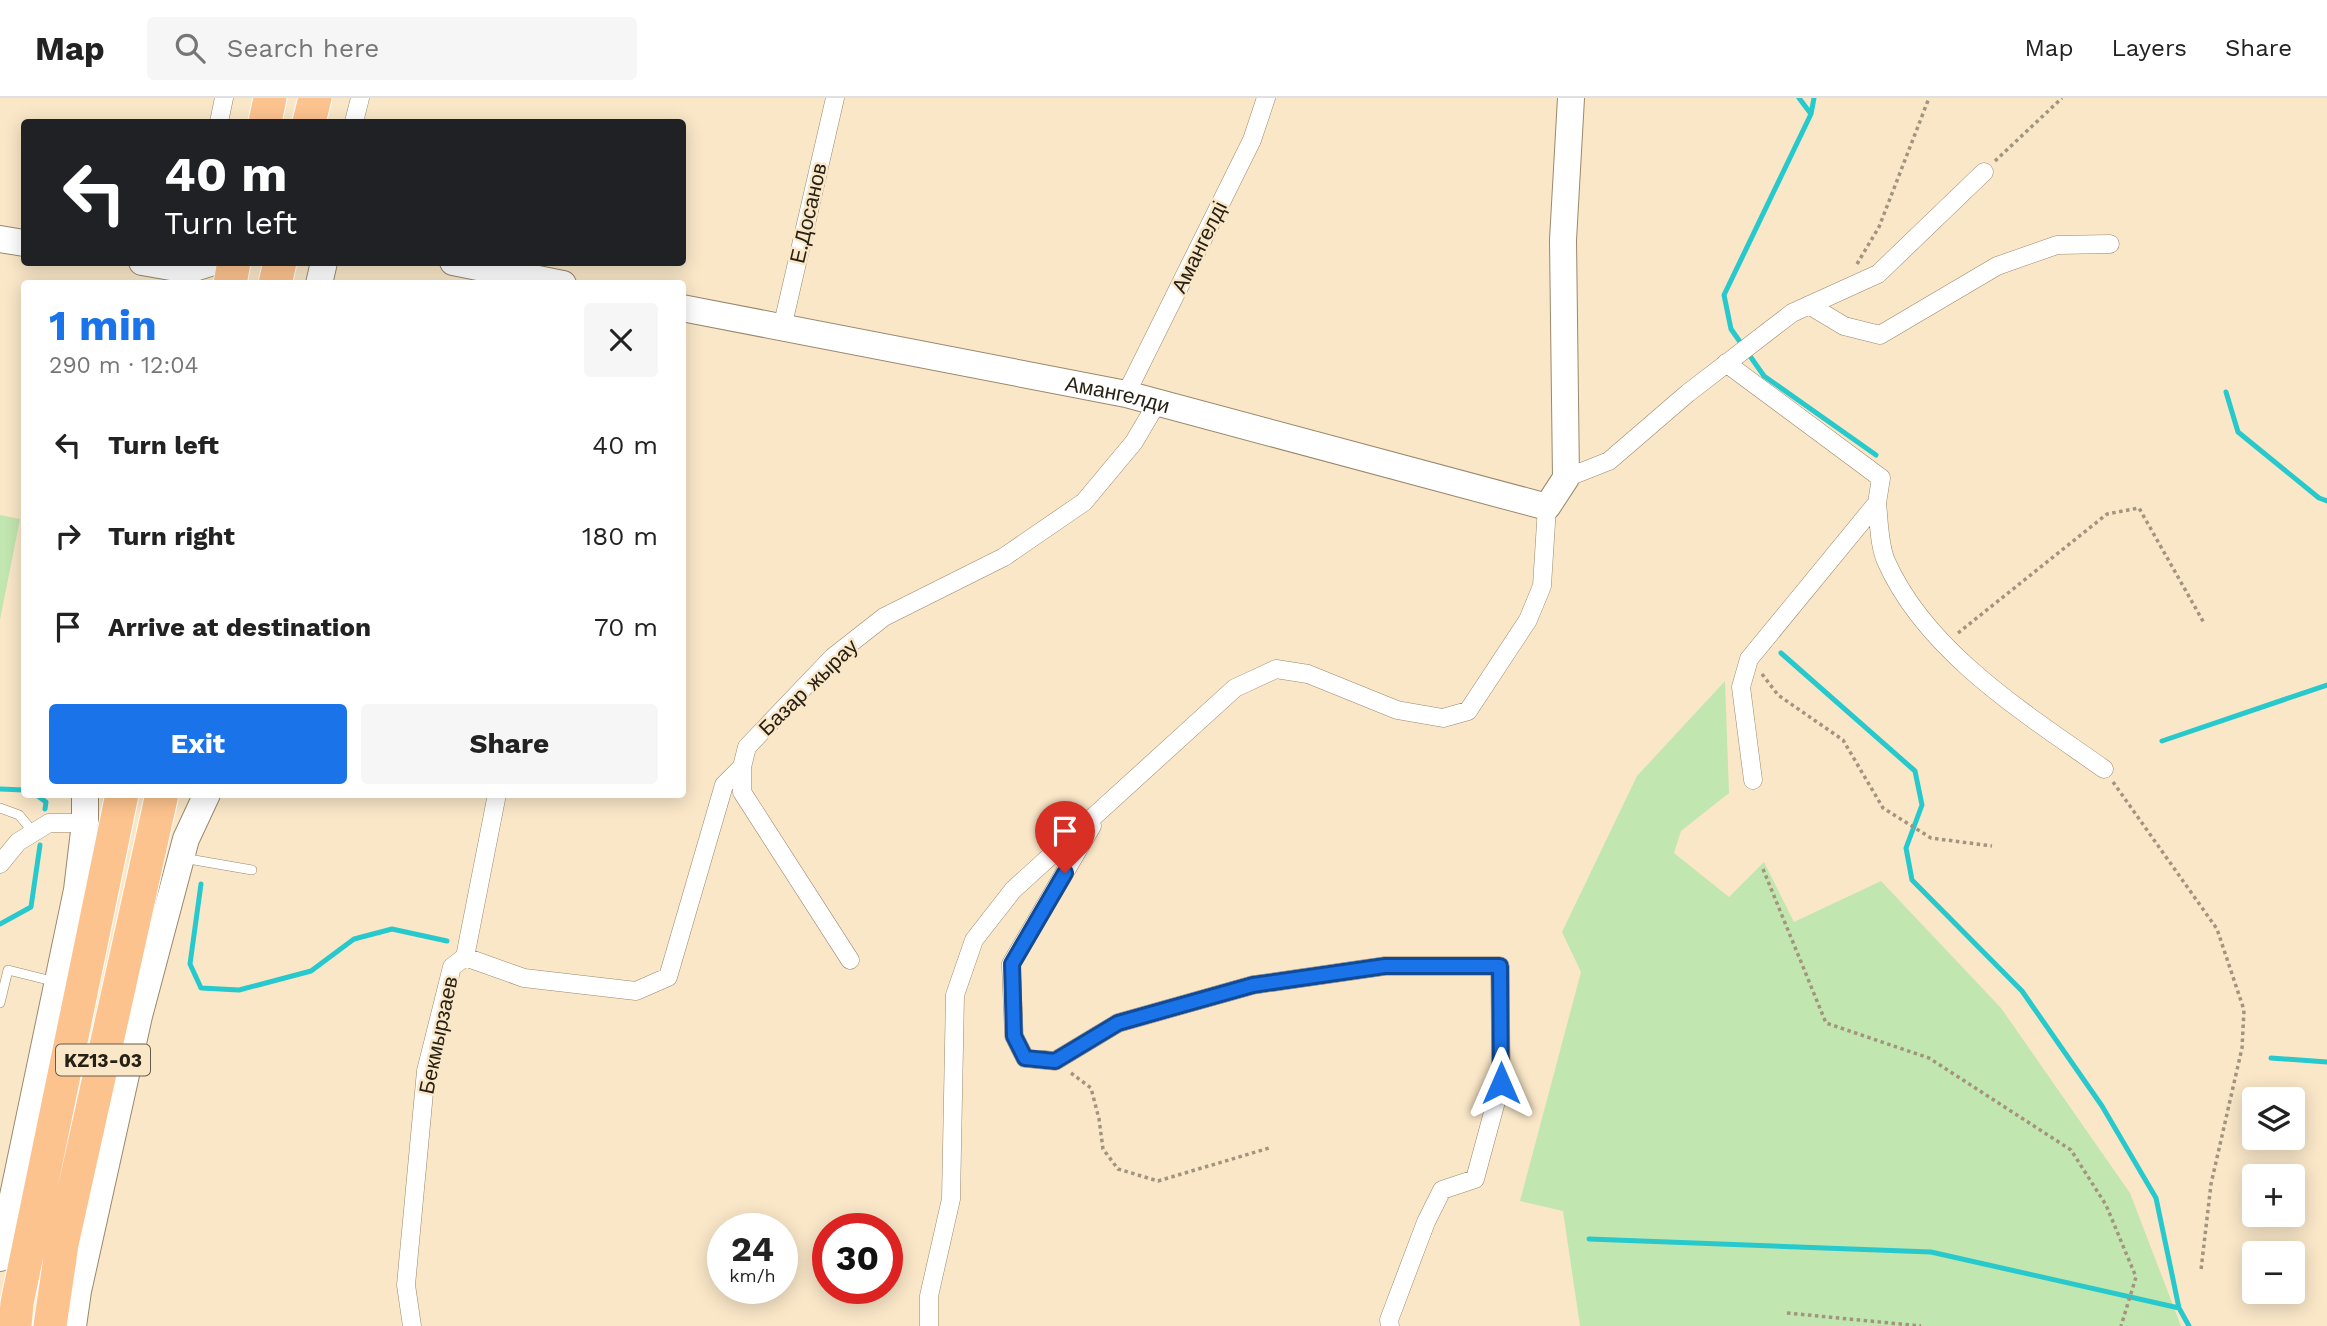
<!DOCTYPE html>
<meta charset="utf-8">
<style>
body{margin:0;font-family:"Work Sans",sans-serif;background:#f6f6f6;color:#222;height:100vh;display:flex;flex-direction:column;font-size:26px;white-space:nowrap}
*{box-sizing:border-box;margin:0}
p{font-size:23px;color:#767676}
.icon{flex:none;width:38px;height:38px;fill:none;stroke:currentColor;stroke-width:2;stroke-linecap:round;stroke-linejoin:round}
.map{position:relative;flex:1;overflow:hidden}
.panel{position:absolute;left:21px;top:182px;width:665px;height:518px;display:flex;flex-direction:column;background:#fff;border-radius:7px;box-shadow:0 4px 18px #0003}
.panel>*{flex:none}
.guide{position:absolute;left:21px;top:21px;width:665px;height:147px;border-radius:7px;box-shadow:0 4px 18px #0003;background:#202124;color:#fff;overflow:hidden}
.fabs{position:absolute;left:2242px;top:989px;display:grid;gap:14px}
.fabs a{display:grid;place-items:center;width:63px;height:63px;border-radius:7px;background:#fff;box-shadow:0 4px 18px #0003;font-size:35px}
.speed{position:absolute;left:707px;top:1115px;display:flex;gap:14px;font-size:35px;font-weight:700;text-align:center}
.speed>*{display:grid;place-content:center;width:91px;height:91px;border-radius:50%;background:#fff;box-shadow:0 4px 18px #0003;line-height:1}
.speed small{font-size:18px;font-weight:400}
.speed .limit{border:10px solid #d22;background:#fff;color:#111}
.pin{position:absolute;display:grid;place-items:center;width:60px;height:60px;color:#fff;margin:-72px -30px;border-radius:50% 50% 50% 0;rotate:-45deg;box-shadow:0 0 7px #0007}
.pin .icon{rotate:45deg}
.me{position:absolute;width:77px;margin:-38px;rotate:0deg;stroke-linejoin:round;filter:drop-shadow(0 0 5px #0008)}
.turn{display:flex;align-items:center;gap:24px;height:147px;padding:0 28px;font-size:32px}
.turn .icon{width:91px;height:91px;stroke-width:2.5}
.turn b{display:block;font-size:49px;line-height:60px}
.round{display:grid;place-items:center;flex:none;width:74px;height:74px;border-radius:7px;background:#f6f6f6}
.overview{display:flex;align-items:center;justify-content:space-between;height:119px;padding:0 28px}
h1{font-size:42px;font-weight:700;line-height:52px;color:#1a73e8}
.button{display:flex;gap:14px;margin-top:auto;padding:14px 28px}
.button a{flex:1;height:80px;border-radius:7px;background:#1a73e8;color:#fff;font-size:28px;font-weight:700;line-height:80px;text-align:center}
.button a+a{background:#f6f6f6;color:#222}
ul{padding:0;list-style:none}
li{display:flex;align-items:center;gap:21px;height:91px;padding:0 28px}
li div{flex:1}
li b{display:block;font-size:26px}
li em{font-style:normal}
header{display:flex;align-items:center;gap:42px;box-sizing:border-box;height:98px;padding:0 35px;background:#fff;border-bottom:2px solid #e0e0e0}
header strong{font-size:33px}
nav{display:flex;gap:38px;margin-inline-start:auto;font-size:24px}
.search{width:490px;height:63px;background:#f6f6f6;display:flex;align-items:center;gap:18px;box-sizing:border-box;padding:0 24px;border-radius:7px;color:#767676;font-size:26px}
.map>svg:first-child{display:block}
.green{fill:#c2e6af}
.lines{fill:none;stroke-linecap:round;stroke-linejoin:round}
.stream{stroke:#28c9cd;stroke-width:5}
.lane-casing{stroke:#9a886c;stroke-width:10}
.street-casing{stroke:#9a886c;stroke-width:19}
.secondary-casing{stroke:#9a886c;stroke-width:28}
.highway-casing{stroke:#fff;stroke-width:35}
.path{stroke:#a2947e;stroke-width:3.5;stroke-dasharray:3.5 3.5;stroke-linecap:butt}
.lane{stroke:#fff;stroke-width:9}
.street{stroke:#fff;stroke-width:18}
.secondary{stroke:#fff;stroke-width:26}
.highway{stroke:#fdc38e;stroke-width:33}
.route-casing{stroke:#114b97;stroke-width:18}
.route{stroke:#1a73e8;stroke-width:12}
.labels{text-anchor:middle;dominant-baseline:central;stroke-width:5;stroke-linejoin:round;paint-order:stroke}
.shield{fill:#fae7c8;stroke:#665c4b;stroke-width:2}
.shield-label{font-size:19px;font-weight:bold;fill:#272015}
.street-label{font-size:21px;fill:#272015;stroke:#fae7c8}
</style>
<header>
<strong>Map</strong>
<div class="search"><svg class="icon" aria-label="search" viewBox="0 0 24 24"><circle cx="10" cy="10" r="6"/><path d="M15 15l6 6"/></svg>Search here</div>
<nav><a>Map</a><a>Layers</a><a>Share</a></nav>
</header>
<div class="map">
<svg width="2327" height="1228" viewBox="0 0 2327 1228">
<rect width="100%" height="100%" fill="#fae7c8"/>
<!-- green -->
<path class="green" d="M0,417l20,4 -20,101z
M1725,583l4,112 -48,38 -7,22 55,44 35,-35 30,60 87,-41 120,127 129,185 51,133h-601l-17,-115 -43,-10 61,-229 -19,-40 75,-156z"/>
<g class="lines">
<!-- stream -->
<path class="stream" d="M1799,0l12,16
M1814,0l-3,16 -87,181 7,34 33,47 112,79
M2226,294l12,40 81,66 8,3
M1781,555l134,118 7,34 -16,43 6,32 110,111 80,115 54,92 23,110 10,18
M2162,643l165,-56
M0,691l24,1
M35,696l11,8 -1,7
M201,786l-11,80 11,24 38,2 72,-19 43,-32 38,-10 55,12
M0,826l31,-17 9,-62
M2271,960l56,4
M1589,1141l342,13 248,56"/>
<!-- lane casing -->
<g class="lane-casing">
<path id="lane" d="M0,710l19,7 15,18
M183,760l69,12
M0,905l8,-33 48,12"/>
</g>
<!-- street casing -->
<g class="street-casing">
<path id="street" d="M219,24l5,-24
M354,24l6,-24
M1809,207l35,21 36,9 117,-69 60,-21 53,-1
M782,230l53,-230
M1726,265l155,115 -4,25 -128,156 -8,28 12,93
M1126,296l126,-254 14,-42
M1566,380l43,-17 79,-68 104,-80 86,-39 106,-102
M1877,405c2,18 2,42 9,58 40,91 140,153 218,208
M1092,728l-81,138 3,72 11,22 30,3 63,-38 135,-38 132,-19h115l1,117 -26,96 -33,11 -16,32 -37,98 1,6
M0,766l18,-22 31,-19h36
M465,859l59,21 112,13 32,-14 56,-192 18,-18
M850,862l-108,-168v-25l5,-20 86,-90 51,-40 120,-60 80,-55 50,-60 23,-39
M412,1228l-6,-41 20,-214 26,-104 13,-10 32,-163
M929,1228v-30l22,-97 4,-204 19,-55 39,-50 222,-202 41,-19 32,5 89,36 46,8 25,-7 60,-91 14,-34 5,-79"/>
</g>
<!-- secondary casing -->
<g class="secondary-casing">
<g id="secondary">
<path d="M0,141l24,4"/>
<path d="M142,164l46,8 25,-8"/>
<path d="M453,164l110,22"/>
<path d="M319,186l5,-22"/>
<path id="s1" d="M682,210l444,86 421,113 19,-29 -3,-238 8,-142"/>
<path d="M0,1160l77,-368 8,-67v-29"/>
<path d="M73,1228l5,-35 61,-275 47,-177 21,-45"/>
</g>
</g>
<!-- highway casing -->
<g class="highway-casing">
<path id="highway" d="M265,24l5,-24
M309,24l6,-24
M230,186l4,-22
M275,186l5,-22
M15,1228l2,-23 105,-509
M50,1228l12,-82 100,-450"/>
</g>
<!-- path -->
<path class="path" d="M1995,63l67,-63
M1857,166l22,-37 50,-129
M1958,535l149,-119 32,-6 65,115
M1762,576l16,21 65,45 40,68 48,30 61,8
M2113,684l104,147 27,81 -2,38 -31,136 -10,86
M1763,771l63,154 103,35 142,92 35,55 30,72 -15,49
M1071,975l20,15 8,31 4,30 15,20 40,12 111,-33
M1787,1215l134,13"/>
<!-- lane -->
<use href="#lane" class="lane"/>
<!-- street -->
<use href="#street" class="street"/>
<!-- secondary -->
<use href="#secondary" class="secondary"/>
<!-- highway -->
<use href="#highway" class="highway"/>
</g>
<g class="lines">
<!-- route casing -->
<g class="route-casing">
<path id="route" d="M1065,775l-53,91 2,72 11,22 30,3 63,-38 135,-38 132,-19h115l1,117"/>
</g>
<!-- route -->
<use href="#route" class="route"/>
</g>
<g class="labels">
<!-- shield labels -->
<rect class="shield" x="56" y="946.5" width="94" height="31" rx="5"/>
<g class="shield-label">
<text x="103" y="962">KZ13-03</text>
</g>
<!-- street labels -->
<g class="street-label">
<text transform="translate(808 115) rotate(-77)">Е.Досанов</text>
<text transform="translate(1199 149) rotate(-64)">Амангелді</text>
<text stroke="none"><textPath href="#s1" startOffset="444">Амангелди</textPath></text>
<text transform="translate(808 589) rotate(-44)">Базар жырау</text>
<text transform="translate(438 937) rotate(-78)">Бекмырзаев</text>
</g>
</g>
</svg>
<div class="fabs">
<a><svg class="icon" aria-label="layers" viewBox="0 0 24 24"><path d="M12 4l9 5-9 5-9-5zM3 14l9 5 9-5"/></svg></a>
<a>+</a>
<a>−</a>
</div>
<div class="speed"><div>24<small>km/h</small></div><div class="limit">30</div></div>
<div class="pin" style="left:1065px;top:775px;background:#d93025"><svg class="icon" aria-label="arrive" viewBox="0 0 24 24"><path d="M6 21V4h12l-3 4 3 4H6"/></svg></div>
<svg class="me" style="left:1501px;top:985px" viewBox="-20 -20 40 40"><path d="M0-17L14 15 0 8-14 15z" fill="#1a73e8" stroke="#fff" stroke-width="4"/></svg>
<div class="guide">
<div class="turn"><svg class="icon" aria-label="left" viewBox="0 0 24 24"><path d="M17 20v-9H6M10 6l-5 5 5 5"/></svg><div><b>40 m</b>Turn left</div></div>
</div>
<section class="panel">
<div class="overview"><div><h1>1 min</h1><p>290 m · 12:04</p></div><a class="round"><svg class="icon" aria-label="close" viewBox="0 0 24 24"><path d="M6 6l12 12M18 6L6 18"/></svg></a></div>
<ul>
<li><svg class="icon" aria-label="left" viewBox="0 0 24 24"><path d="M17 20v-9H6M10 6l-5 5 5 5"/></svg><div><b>Turn left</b></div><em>40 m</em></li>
<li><svg class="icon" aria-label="right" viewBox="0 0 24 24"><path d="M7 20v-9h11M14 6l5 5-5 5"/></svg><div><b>Turn right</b></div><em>180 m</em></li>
<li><svg class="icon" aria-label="arrive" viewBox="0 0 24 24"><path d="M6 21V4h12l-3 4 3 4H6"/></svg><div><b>Arrive at destination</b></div><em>70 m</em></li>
</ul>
<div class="button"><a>Exit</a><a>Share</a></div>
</section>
</div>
